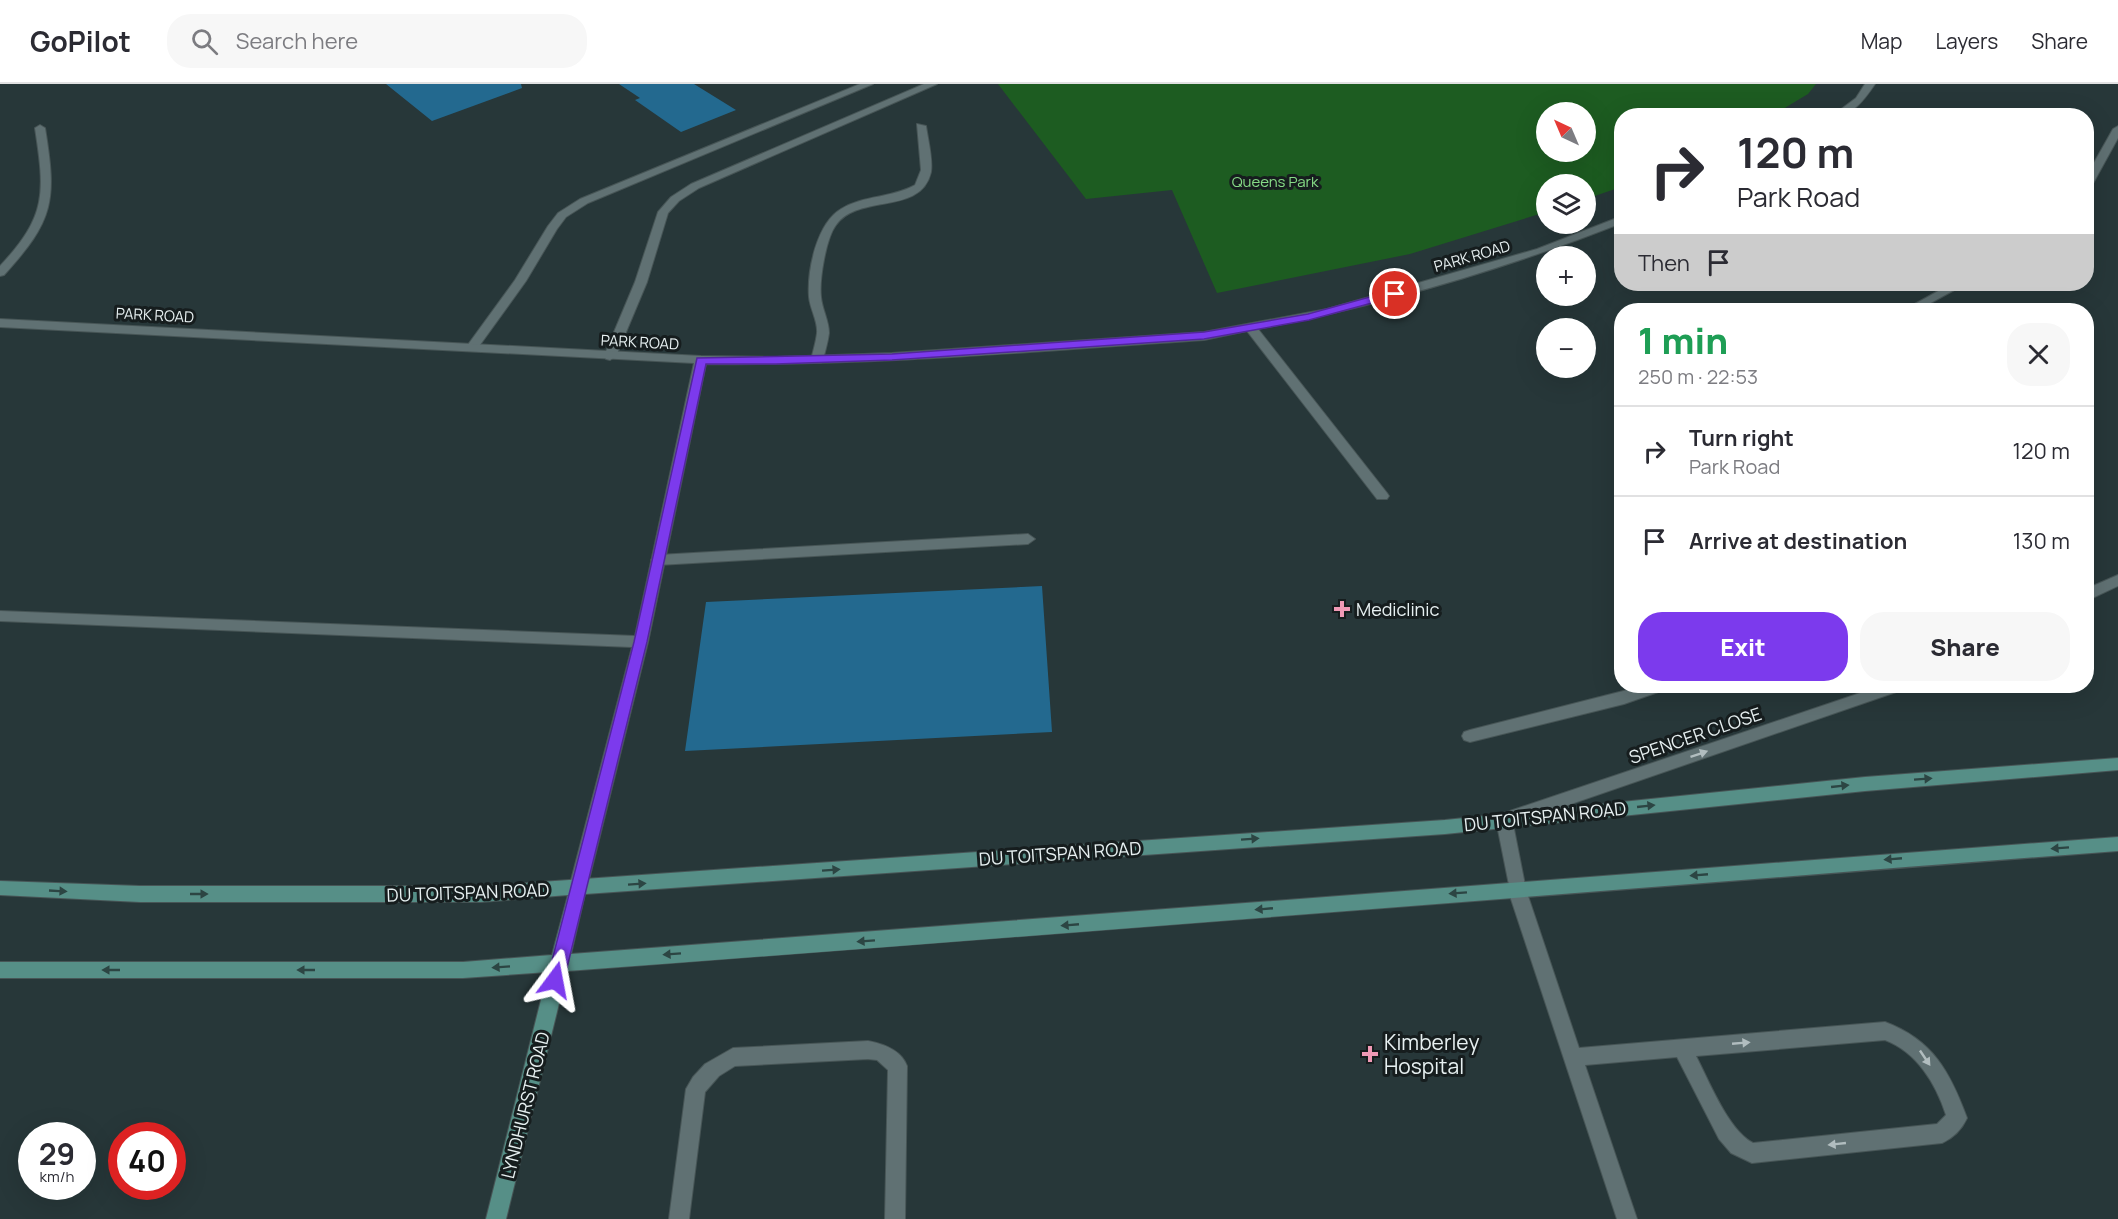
<!DOCTYPE html>
<meta charset="utf-8">
<style>
body{margin:0;font-family:Manrope,sans-serif;background:#f7f7f7;color:#2b2b33;height:100vh;display:flex;flex-direction:column;font-size:22px;white-space:nowrap}
*{box-sizing:border-box;margin:0}
p{font-size:20px;color:#7c7c81}
.icon{flex:none;width:33px;height:33px;fill:none;stroke:currentColor;stroke-width:2;stroke-linecap:round;stroke-linejoin:round}
.map{position:relative;flex:1;overflow:hidden}
.sheet{position:absolute;left:1614px;top:219px;width:480px;height:390px;display:flex;flex-direction:column;background:#fff;border-radius:24px;box-shadow:0 6px 24px #0002}
.sheet>*{flex:none}
.top-card{position:absolute;left:1614px;top:24px;width:480px;height:183px;border-radius:24px;box-shadow:0 6px 24px #0002;background:#fff;color:#2b2b33;overflow:hidden}
.needle{width:39px;rotate:316deg}
.buttons{position:absolute;left:1536px;top:18px;display:grid;gap:12px}
.buttons a{display:grid;place-items:center;width:60px;height:60px;border-radius:50%;background:#fff;box-shadow:0 6px 24px #0002;font-size:30px}
.speed{position:absolute;left:18px;top:1038px;display:flex;gap:12px;font-size:30px;font-weight:700;text-align:center}
.speed>*{display:grid;place-content:center;width:78px;height:78px;border-radius:50%;background:#fff;box-shadow:0 6px 24px #0002;line-height:1}
.speed small{font-size:15px;font-weight:400}
.speed .limit{border:9px solid #d22;background:#fff;color:#111}
.pin{position:absolute;display:grid;place-items:center;width:51px;height:51px;color:#fff;margin:-26px;border:3px solid #fff;border-radius:50%;box-shadow:0 2px 6px #0007}
.me{position:absolute;width:66px;margin:-33px;rotate:13deg;stroke-linejoin:round;filter:drop-shadow(0 0 4px #0008)}
.turn{display:flex;align-items:center;gap:21px;height:126px;padding:0 24px;font-size:27px}
.turn .icon{width:78px;height:78px;stroke-width:2.5}
.turn b{display:block;font-size:42px;line-height:51px}
.then{display:flex;align-items:center;height:57px;padding:0 24px;background:#0003;gap:12px;font-size:22px}
.round{display:grid;place-items:center;flex:none;width:63px;height:63px;border-radius:24px;background:#f7f7f7}
.headline{display:flex;align-items:center;justify-content:space-between;height:102px;padding:0 24px}
h1{font-size:36px;font-weight:800;line-height:45px;color:#1e9e55}
.action{display:flex;gap:12px;margin-top:auto;padding:12px 24px}
.action a{flex:1;height:69px;border-radius:24px;background:#7c3aed;color:#fff;font-size:24px;font-weight:800;line-height:69px;text-align:center}
.action a+a{background:#f7f7f7;color:#2b2b33}
ul{padding:0;list-style:none}
li{display:flex;align-items:center;gap:18px;height:90px;padding:0 24px;border-top:2px solid #e1e1e2}
li div{flex:1}
li b{display:block;font-size:22px}
li em{font-style:normal}
header{display:flex;align-items:center;gap:36px;box-sizing:border-box;height:84px;padding:0 30px;background:#fff;border-bottom:2px solid #e1e1e2}
header strong{font-size:28px}
nav{display:flex;gap:33px;margin-inline-start:auto;font-size:21px}
.search{width:420px;height:54px;background:#f7f7f7;display:flex;align-items:center;gap:15px;box-sizing:border-box;padding:0 21px;border-radius:24px;color:#7c7c81;font-size:22px}
.map>svg:first-child{display:block}
.green{fill:#1d5c21;fill-rule:evenodd}
.building{fill:#23698f}
.lines{fill:none;stroke-linecap:round;stroke-linejoin:round}
.lane-casing{stroke:#475556;stroke-width:2}
.street-casing{stroke:#475556;stroke-width:2}
.secondary-casing{stroke:#475556;stroke-width:2}
.lane{fill:#607173;fill-rule:evenodd}
.street{fill:#607173;fill-rule:evenodd}
.secondary{fill:#568f87;fill-rule:evenodd}
.oneway{fill:#b1bdbf}
.oneway2{fill:#2c4543}
.route{fill:#7c3aed;stroke:#51269a;stroke-width:1.5}
.poi-dot{fill:#f09ab6;stroke:#161d1e;stroke-width:2}
.labels{text-anchor:middle;dominant-baseline:central;stroke-width:6;stroke-linejoin:round;paint-order:stroke}
.far-park-label{font-size:15px;fill:#86db86;stroke:#161d1e}
.far-street-label{font-size:15px;fill:#e7f0f1;stroke:#161d1e}
.poi-label{font-size:18px;fill:#e7f0f1;stroke:#161d1e;text-anchor:start}
.street-label{font-size:18px;fill:#e7f0f1;stroke:#161d1e}
.near-poi-label{font-size:21px;fill:#e7f0f1;stroke:#161d1e;text-anchor:start}
</style>
<header>
<strong>GoPilot</strong>
<div class="search"><svg class="icon" aria-label="search" viewBox="0 0 24 24"><circle cx="10" cy="10" r="6"/><path d="M15 15l6 6"/></svg>Search here</div>
<nav><a>Map</a><a>Layers</a><a>Share</a></nav>
</header>
<div class="map">
<svg width="2118" height="1135" viewBox="0 0 2118 1135">
<rect width="100%" height="100%" fill="#273739"/>
<!-- green -->
<path class="green" d="M998,0h818l-8,10 -35,21 -151,1 -1,71 -35,12v-15h-40v28l-136,42 -193,39 -45,-103 -86,9zM1546,28h40v40h-40z"/>
<!-- building -->
<path class="building" d="M386,0h135l1,4 -90,33z
M619,0h75l42,26 -55,22 -46,-32 5,-2z
M1042,502l10,146 -367,19 21,-149z"/>
<g class="lines">
<!-- lane casing -->
<g class="lane-casing">
<path id="lane" d="M860,0h13l-285,119 -22,14 -9,12 -31,52 -49,68 -4,1 -6,-4 48,-66 33,-54 10,-13 22,-14z
M924,0h13l-238,104 -20,13 -11,12 -21,69 -31,74 -6,4 -4,-1 -2,-3 31,-74 23,-70 13,-15 20,-13z
M917,40l9,2c2,14 7,33 5,46 -10,44 -72,21 -95,53 -10,13 -17,55 -15,72 1,12 8,24 8,36 -1,9 -4,18 -6,27l-2,3h-8l-2,-3c2,-9 5,-18 6,-27 1,-12 -7,-24 -8,-36 -2,-27 8,-74 32,-88 23,-14 51,-11 74,-24l6,-15z
M40,41l5,3c12,73 9,92 -41,147l-4,1v-10c47,-50 45,-73 35,-138z
M1028,450l7,5 -7,5 -370,21 -7,-5 7,-5z
M1643,602h24l-3,4 -40,14 -154,38 -6,-2 -2,-4 2,-4 6,-2z
M1517,798l6,3 3,5 53,158 306,-26c48,18 65,50 82,96 -5,11 -14,20 -25,25l-190,20 -21,-10 -12,-14 -42,-82 -92,8 52,154h-20l-109,-329 3,-5zM1885,956c32,12 51,44 61,75l-9,9 -184,19c-25,-13 -44,-62 -57,-87z
M868,957c16,3 33,9 39,25l-2,153h-20l3,-149 -11,-10 -9,-1 -133,7 -16,10 -14,16 -16,127h-20l17,-130 7,-12 12,-13 28,-16z"/>
</g>
<!-- street casing -->
<g class="street-casing">
<path id="street" d="M1865,0h10c-11,16 -22,32 -43,32l24,-18z
M2118,42v12l-27,49 -5,3v-13l27,-48z
M1622,132v7c-117,46 -240,82 -364,106l129,164 2,3 -2,3h-10l-130,-168 -43,9c-166,11 -331,26 -498,24l-58,278 -61,246 -3,5 -6,2 -6,-2 -3,-5 63,-241 -632,-26v-10l635,25 59,-273 -694,-36v-8l701,37 75,1 116,-4 312,-21 123,-23 210,-60z
M1951,200h14l-47,26h-14z
M2118,491v11l-32,15v-12z
M1881,602h24l-3,4 -389,134 13,66 -3,5 -6,3 -6,-3 -15,-75 2,-5z"/>
</g>
<!-- secondary casing -->
<g class="secondary-casing">
<path id="secondary" d="M2118,674v12l-253,21 -420,43 -860,60 -14,60 1547,-117v14c-517,39 -1034,82 -1551,120l-61,248h-20l62,-247 -85,6h-463v-16h463l89,-7 16,-60 -87,7h-341l-140,-7v-14l140,5h341l964,-66 420,-43z"/>
</g>
<!-- lane -->
<use href="#lane" class="lane"/>
<!-- street -->
<use href="#street" class="street"/>
<!-- secondary -->
<use href="#secondary" class="secondary"/>
</g>
<!-- one-way arrows -->
<defs><path id="oneway-solid" d="M-6-.8H1V-3.2L6.5 0L1 3.2V.8H-6Z" transform="scale(1.5)"/></defs>
<g class="oneway">
<use href="#oneway-solid" transform="translate(1699 670) rotate(-19)"/>
<use href="#oneway-solid" transform="translate(1741 959) rotate(-5)"/>
<use href="#oneway-solid" transform="translate(1925 974) rotate(56)"/>
<use href="#oneway-solid" transform="translate(1837 1060) rotate(174)"/>
</g>
<g class="oneway2">
<use href="#oneway-solid" transform="translate(1923 695) rotate(-4)"/>
<use href="#oneway-solid" transform="translate(1840 702) rotate(-6)"/>
<use href="#oneway-solid" transform="translate(1646 722) rotate(-6)"/>
<use href="#oneway-solid" transform="translate(1250 755) rotate(-4)"/>
<use href="#oneway-solid" transform="translate(2060 764) rotate(176)"/>
<use href="#oneway-solid" transform="translate(1893 775) rotate(175)"/>
<use href="#oneway-solid" transform="translate(831 786) rotate(-4)"/>
<use href="#oneway-solid" transform="translate(1699 791) rotate(175)"/>
<use href="#oneway-solid" transform="translate(637 800) rotate(-4)"/>
<use href="#oneway-solid" transform="translate(58 807) rotate(3)"/>
<use href="#oneway-solid" transform="translate(1458 809) rotate(176)"/>
<use href="#oneway-solid" transform="translate(199 810)"/>
<use href="#oneway-solid" transform="translate(1264 825) rotate(175)"/>
<use href="#oneway-solid" transform="translate(1070 841) rotate(175)"/>
<use href="#oneway-solid" transform="translate(866 857) rotate(176)"/>
<use href="#oneway-solid" transform="translate(672 870) rotate(176)"/>
<use href="#oneway-solid" transform="translate(501 883) rotate(176)"/>
<use href="#oneway-solid" transform="translate(111 886) rotate(180)"/>
<use href="#oneway-solid" transform="translate(306 886) rotate(180)"/>
</g>
<!-- route -->
<path class="route" d="M1395,206l5,4 -2,2 -89,24 -105,19 -312,21 -116,4h-70l-59,278 -83,338 -3,5 -6,2 -5,-2 -3,-5 87,-338 63,-284 195,-4 312,-22 104,-18z"/>
<!-- markers -->
<g class="poi-dot">
<path d="M1339 516h6v6h6v6h-6v6h-6v-6h-6v-6h6z"/>
<path d="M1367 961h6v6h6v6h-6v6h-6v-6h-6v-6h6z"/>
</g>
<g class="labels">
<!-- far-park labels -->
<g class="far-park-label">
<text x="1275" y="97">Queens Park</text>
</g>
<!-- far-street labels -->
<g class="far-street-label">
<text transform="translate(1472 172) rotate(-16)">PARK ROAD</text>
<text transform="translate(155 231) rotate(3)">PARK ROAD</text>
<text transform="translate(640 258) rotate(3)">PARK ROAD</text>
</g>
<!-- poi labels -->
<g class="poi-label">
<text x="1356" y="525">Mediclinic</text>
</g>
<!-- street labels -->
<g class="street-label">
<text transform="translate(1695 651) rotate(-19)">SPENCER CLOSE</text>
<text transform="translate(1545 732) rotate(-6)">DU TOITSPAN ROAD</text>
<text transform="translate(1060 769) rotate(-4)">DU TOITSPAN ROAD</text>
<text transform="translate(468 808) rotate(-2)">DU TOITSPAN ROAD</text>
<text transform="translate(525 1021) rotate(-76)">LYNDHURST ROAD</text>
</g>
<!-- near-poi labels -->
<g class="near-poi-label">
<text x="1384" y="958">Kimberley<tspan x="1384" dy="24">Hospital</tspan></text>
</g>
</g>
</svg>
<div class="buttons">
<a><svg class="needle" viewBox="-14 -14 28 28"><path d="M0-13l5 13h-10z" fill="#e53935"/><path d="M0 13l5-13h-10z" fill="#7c7c81"/></svg></a>
<a><svg class="icon" aria-label="layers" viewBox="0 0 24 24"><path d="M12 4l9 5-9 5-9-5zM3 14l9 5 9-5"/></svg></a>
<a>+</a>
<a>−</a>
</div>
<div class="speed"><div>29<small>km/h</small></div><div class="limit">40</div></div>
<div class="pin" style="left:1395px;top:210px;background:#d93025"><svg class="icon" aria-label="arrive" viewBox="0 0 24 24"><path d="M6 21V4h12l-3 4 3 4H6"/></svg></div>
<svg class="me" style="left:555px;top:896px" viewBox="-20 -20 40 40"><path d="M0-17L14 15 0 8-14 15z" fill="#7c3aed" stroke="#fff" stroke-width="4"/></svg>
<div class="top-card">
<div class="turn"><svg class="icon" aria-label="right" viewBox="0 0 24 24"><path d="M7 20v-9h11M14 6l5 5-5 5"/></svg><div><b>120 m</b>Park Road</div></div>
<div class="then">Then<svg class="icon" aria-label="arrive" viewBox="0 0 24 24"><path d="M6 21V4h12l-3 4 3 4H6"/></svg></div>
</div>
<section class="sheet">
<div class="headline"><div><h1>1 min</h1><p>250 m · 22:53</p></div><a class="round"><svg class="icon" aria-label="close" viewBox="0 0 24 24"><path d="M6 6l12 12M18 6L6 18"/></svg></a></div>
<ul>
<li><svg class="icon" aria-label="right" viewBox="0 0 24 24"><path d="M7 20v-9h11M14 6l5 5-5 5"/></svg><div><b>Turn right</b><p>Park Road</p></div><em>120 m</em></li>
<li><svg class="icon" aria-label="arrive" viewBox="0 0 24 24"><path d="M6 21V4h12l-3 4 3 4H6"/></svg><div><b>Arrive at destination</b></div><em>130 m</em></li>
</ul>
<div class="action"><a>Exit</a><a>Share</a></div>
</section>
</div>
